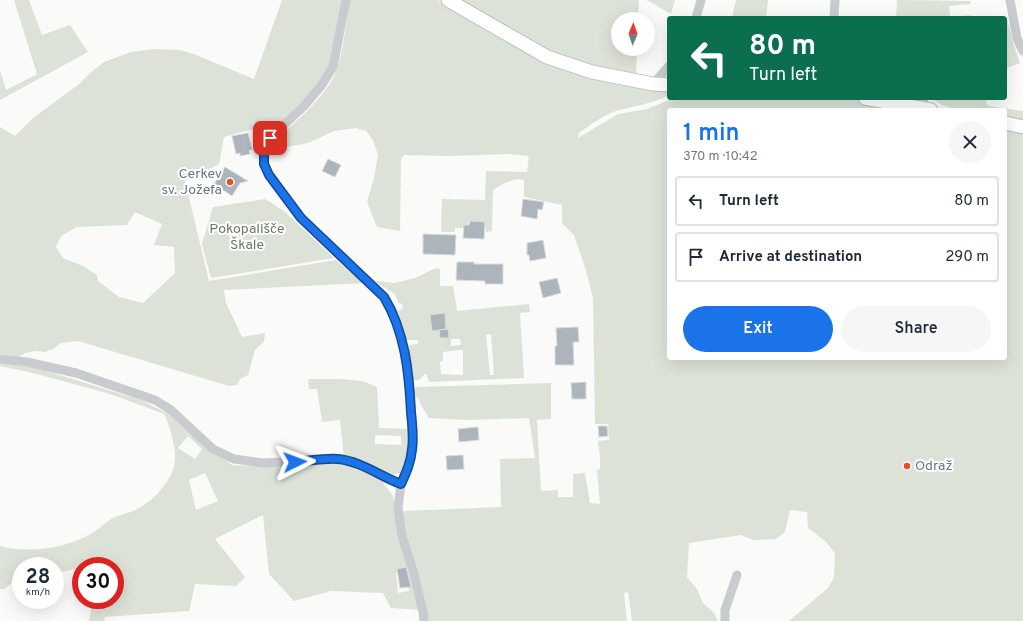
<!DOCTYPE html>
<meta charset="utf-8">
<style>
body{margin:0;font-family:Overpass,sans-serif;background:#f6f6f7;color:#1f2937;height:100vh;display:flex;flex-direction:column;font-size:15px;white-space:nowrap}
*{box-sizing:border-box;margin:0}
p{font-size:13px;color:#747a83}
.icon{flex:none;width:22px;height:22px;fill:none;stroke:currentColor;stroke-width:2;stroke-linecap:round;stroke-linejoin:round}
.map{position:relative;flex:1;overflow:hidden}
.panel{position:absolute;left:667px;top:108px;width:340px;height:252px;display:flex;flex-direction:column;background:#fff;border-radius:4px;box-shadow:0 4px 16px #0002}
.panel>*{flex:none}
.hud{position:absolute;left:667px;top:16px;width:340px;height:84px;border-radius:4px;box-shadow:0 4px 16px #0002;background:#0b6e4f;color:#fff;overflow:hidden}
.needle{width:26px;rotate:2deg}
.buttons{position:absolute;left:611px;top:12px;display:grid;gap:8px}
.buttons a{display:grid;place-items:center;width:44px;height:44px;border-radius:50%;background:#fff;box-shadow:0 4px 16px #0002;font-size:20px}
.speed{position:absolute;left:12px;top:557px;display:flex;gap:8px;font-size:20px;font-weight:700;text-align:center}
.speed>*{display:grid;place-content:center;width:52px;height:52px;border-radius:50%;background:#fff;box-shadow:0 4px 16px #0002;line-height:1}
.speed small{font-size:10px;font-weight:400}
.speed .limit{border:6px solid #d22;background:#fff;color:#111}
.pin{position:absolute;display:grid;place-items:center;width:34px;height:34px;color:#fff;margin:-17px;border-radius:8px;box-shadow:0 2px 6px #0006}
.me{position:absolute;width:44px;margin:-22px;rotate:87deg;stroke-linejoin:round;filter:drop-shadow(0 0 3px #0008)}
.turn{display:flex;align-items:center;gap:14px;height:84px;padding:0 16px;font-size:18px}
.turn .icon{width:52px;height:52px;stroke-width:2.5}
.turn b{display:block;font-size:28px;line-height:34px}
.round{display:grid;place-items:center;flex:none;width:42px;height:42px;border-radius:21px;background:#f6f6f7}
.summary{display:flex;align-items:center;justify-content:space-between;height:68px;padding:0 16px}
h1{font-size:24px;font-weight:600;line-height:30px;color:#1a73e8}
.button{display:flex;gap:8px;margin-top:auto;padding:8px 16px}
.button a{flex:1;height:46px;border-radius:24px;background:#1a73e8;color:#fff;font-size:16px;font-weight:600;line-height:46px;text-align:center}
.button a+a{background:#f6f6f7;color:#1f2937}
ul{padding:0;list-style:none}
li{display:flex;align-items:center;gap:12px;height:50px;margin:0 8px 6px;padding:0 8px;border:2px solid #e0e1e3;border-radius:4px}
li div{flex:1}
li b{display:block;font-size:15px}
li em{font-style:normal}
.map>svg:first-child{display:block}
.green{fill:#dce2d8;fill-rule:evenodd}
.building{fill:#acb5bb;stroke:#dcdcda}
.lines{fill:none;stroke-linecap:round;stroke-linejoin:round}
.secondary-casing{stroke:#b8bec2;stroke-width:15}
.street{stroke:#c8cccf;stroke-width:9}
.secondary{stroke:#fff;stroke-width:13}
.route-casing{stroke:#114b97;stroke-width:10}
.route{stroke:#1a73e8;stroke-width:7}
.poi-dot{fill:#e85029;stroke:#fff;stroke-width:1.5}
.labels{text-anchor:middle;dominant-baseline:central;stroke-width:4;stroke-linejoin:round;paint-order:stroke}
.poi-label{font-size:14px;fill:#647783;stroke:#fff;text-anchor:end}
.park-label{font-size:14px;fill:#687a63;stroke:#fff}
</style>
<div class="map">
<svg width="1023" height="621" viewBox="0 0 1023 621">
<rect width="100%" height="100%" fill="#fafaf8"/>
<!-- green -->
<path class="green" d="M14,0h15l13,35 28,-10 18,27 -88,48v-30l6,20 31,-16z
M282,0h60l-13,67 -13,22 -45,43 -3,-6 -6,-4 -9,1v6l-29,8 -5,27 -34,17 24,100 127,-21 28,23 -140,7 2,13 16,34 23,-4 -1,8 -9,9 -7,25 -8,4 -3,6 -8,1 -151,-45 -17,2 -8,6 -8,3 -9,-1 -11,2 -7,4 -18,-3v-227l15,9 17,-17 47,-35 11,-11 14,-11 27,-10 24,-3 25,1 16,5 58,24zM135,212l27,12 -8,21 20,2 1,26 -32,30 -24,-6 -21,-16 -1,-6 -14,-9 -20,-8 -7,-11 5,-11 16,-9 50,-2z
M350,0h88l61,37 33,19 136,34 -1,6c-16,8 -34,10 -51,15 -14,5 -26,14 -37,22l-1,5 40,-24 29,-5 27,-11h164l17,2 56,10h-242v248h336v-230l18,4v489h-234l39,-33 6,-11 1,-24 -10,-12 -17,-13 -1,-16 -17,-2 -5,22 -9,7 -23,1 -12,-5 -52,8 -2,34 10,12 6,14 11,10 4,8h-86l-4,-29 -4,1 3,28h-199l-26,-101v-9l99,-4 -1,-48 35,-1 -6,-40 -62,2 -38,-2 -8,-13 -3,-8h-5l1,-9 3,-1 134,-4v36l-14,1 4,71 17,-1v7h15v-23l12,-1 5,30 10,1 -3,-34 3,-1v-11l-2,-17 11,-1 -1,-16h-13l-2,-126 -8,-31 -11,-32 -12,-12v-18l-38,-8v-17c-10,-3 -22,4 -31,10l-1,41 -6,1 -1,-9h-17v5h-13v4h-14l1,-33 43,1 1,-29 41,1 2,-16 -19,-2 -63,2 -43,-1 -3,4 -1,72 -23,-4 -10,-25 7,-24 4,-23 -5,-15 -7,-9 -10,-3 -22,3 -26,12 -21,4 -9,-3 -2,-4c19,-18 46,-40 58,-64 9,-19 12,-54 16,-76z
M456,0h183l-1,19h-20v30h19l-1,27 -34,-7 -61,-20z
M647,0h28l-4,14z
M736,0h32l-2,18h-34z
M897,0l74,1 -1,3 -21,2 1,11 21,-2 1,3h-76z
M1007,18l6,24 7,21 -15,6v-49z
M933,98h54l-1,5 3,3 34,5v10l-18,-4v-7c-18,0 -60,4 -72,-12z
M265,199l19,12 50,47 -123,20 -9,-34 11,-37z
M436,268l4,1v17h13l4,25 72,-7 1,8 -10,1 4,65 -95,4 -2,-7 -2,-1c-5,6 -6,7 -13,6l-5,-35 11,-1v-4h-12l-7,-24 -1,-5 5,-2 -1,-5 -4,-1 -3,-9 -18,-11v-2l17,2 21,-5zM491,334l3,41h-4l-4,-40zM451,339h9l1,6 -10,1zM459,350h4v25l-22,-1 -1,-12 3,-1v-9z
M0,363l23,3 17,3 101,31 26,13 65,52 42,2 42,-4h21l27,8 17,9 12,16 26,114 -28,-2 -8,-15 -52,-2 -37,10 -25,-27 -6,-59 -48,24 30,38 -9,9 -41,-2 -6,27 -84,6 -1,4h-15l4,-21h22v-34h-34v2l-26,5v-7h-34v15l-5,6 -3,-5 -9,7h-4v-43c28,8 69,2 94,-14 6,-4 11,-9 17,-13 9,-5 20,-6 28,-11 15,-8 30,-25 35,-41 4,-14 -4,-41 -10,-53l-54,-20 -77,-21 -33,-7zM188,436l14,13 -7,10 -17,-11zM205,473l13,28 -22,9 -7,-30zM406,572l3,19 -11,2 -2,-20z
M308,379h32l22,2 15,6 2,41 30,1 -2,27 -3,11 -4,6 -9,2 -47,-17 -4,-38 -18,2 -5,-33h-8zM375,435l26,1v9l-26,-1z"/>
<!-- building -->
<path class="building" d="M248,133l4,17h-3l1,4 -10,2v-3l-4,1 -4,-18z
M328,159l13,6 -6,12 -13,-6z
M225,167l23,14 -8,2 -8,13 -18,-12z
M523,199l21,3 -2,8 -4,-1 -1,10 -16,-3z
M470,221l15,1 -1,17 -21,-1 1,-13h5z
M423,234l33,1 -1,20 -32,-1z
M543,240l3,18 -16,3 -1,-6h-2v-12z
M457,262h17v2h29v20h-18v-3l-29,-1z
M557,278l4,15 -18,5 -4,-16z
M445,313l1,16 -14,2 -2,-16z
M578,327l1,15h-6l1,23h-19v-19h2l-1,-18z
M448,329l1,9h-9l-1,-8z
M586,382v17h-14l-1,-16z
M598,426h9l1,10 -9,1z
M478,427l1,13 -20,2 -1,-13z
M463,455l1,14 -17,1 -1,-14z
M406,567l5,20 -11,1 -3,-19z"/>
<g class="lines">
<!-- secondary casing -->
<g class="secondary-casing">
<path id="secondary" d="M448,0l99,57 45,15 61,12 16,1
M865,98l66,12
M1005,123l18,4"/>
</g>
<!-- street -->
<path class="street" d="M346,0l-13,67 -12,19 -17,20 -34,32 -6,15v11l5,11 32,43 83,79 9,14 14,47 3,32 3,59 -4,17 -8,18 -3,24 4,28 12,38 9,38 1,9
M1010,0l7,38 6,13
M696,18l5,-18
M834,18l1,-18
M653,84l16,-18
M923,98l2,11
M0,359l27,3 49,11 79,27 16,10 42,39 21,10 29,4 75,-4 26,7 21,12 16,6
M725,621v-11l12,-35"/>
<!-- secondary -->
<use href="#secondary" class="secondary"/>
</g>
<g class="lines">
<!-- route casing -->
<g class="route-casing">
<path id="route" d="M270,138l-6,15v11l5,11 32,43 83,79c21,35 25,75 27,115 1,12 3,25 1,37 -1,13 -6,24 -11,35 -21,-8 -41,-23 -63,-25 -14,-1 -29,2 -43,3"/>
</g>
<!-- route -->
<use href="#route" class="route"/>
</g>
<!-- markers -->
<g class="poi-dot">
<circle cx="230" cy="182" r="4"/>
<circle cx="907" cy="466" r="4"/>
</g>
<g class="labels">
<!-- poi labels -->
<g class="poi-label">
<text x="222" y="174">Cerkev<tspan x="222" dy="16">sv. Jožefa</tspan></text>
<text x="915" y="466" text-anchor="start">Odraž</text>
</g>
<!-- park labels -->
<g class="park-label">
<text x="247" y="229">Pokopališče<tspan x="247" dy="16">Škale</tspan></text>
</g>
</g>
</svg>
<div class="buttons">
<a><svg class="needle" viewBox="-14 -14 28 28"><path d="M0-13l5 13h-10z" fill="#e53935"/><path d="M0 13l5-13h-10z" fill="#747a83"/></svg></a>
</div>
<div class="speed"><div>28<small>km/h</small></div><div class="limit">30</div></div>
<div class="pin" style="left:270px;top:138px;background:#d93025"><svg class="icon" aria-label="arrive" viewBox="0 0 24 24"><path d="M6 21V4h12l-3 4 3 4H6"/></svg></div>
<svg class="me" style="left:295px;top:462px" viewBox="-20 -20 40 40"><path d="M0-17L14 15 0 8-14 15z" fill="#1a73e8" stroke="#fff" stroke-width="4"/></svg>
<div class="hud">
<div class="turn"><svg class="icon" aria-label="left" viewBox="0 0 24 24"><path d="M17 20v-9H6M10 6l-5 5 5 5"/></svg><div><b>80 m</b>Turn left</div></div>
</div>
<section class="panel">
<div class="summary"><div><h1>1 min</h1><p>370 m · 10:42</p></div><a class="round"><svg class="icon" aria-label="close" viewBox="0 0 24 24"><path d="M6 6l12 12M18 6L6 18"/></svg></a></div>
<ul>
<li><svg class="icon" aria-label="left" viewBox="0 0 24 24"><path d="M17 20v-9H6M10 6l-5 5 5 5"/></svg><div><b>Turn left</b></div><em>80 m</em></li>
<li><svg class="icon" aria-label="arrive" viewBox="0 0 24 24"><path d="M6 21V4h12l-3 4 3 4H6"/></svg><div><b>Arrive at destination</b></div><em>290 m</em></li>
</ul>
<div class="button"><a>Exit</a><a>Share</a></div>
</section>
</div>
